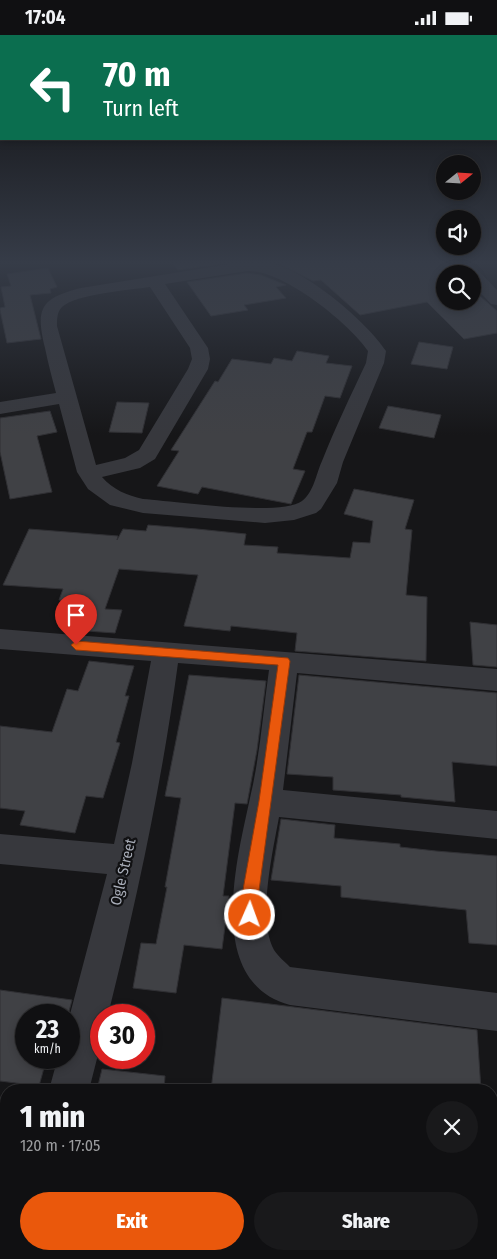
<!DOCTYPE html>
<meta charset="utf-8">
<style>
body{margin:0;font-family:"Fira Sans Condensed",sans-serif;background:#19191b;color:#f1f3f6;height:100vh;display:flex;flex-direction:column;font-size:19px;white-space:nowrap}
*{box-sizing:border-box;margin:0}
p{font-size:16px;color:#9c9d9f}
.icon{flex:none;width:28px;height:28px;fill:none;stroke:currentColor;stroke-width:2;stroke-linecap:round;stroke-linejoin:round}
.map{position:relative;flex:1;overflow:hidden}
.side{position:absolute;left:0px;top:1049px;width:498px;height:176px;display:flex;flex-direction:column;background:#101012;border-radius:20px 20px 0 0;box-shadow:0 2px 8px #0003,0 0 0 1px #303032}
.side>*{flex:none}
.guide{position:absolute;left:0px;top:0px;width:498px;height:105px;box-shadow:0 2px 8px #0003,0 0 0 1px #303032;background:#0b6e4f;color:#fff;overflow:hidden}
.needle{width:32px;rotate:72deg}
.fabs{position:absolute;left:436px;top:120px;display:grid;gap:10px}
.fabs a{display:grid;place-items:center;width:45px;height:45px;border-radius:50%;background:#101012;box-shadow:0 2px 8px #0003,0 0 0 1px #303032;font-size:25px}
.speed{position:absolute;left:15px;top:969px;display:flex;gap:10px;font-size:25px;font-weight:700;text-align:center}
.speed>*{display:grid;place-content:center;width:65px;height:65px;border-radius:50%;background:#101012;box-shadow:0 2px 8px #0003,0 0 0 1px #303032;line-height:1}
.speed small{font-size:12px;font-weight:400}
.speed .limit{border:8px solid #d22;background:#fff;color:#111}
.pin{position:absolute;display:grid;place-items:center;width:42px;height:42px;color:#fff;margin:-51px -21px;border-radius:50% 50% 50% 0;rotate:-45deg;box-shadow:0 0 5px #0007}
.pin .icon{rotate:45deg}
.me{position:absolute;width:55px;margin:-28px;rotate:2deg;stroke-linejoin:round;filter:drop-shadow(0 0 4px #0008)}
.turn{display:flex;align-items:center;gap:18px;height:105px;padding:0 20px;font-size:22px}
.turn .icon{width:65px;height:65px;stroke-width:2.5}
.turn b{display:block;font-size:35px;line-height:42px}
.round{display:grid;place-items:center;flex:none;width:52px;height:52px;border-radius:26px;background:#19191b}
.overview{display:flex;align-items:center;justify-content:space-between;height:85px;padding:0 20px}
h1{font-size:30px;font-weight:800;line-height:38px}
.cta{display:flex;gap:10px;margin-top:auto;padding:10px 20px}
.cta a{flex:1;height:58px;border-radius:30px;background:#ea580c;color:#fff;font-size:20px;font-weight:800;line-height:58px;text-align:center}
.cta a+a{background:#19191b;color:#f1f3f6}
.status{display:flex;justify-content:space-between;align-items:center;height:35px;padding:0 25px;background:#101012;direction:ltr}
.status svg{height:14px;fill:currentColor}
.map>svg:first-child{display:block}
.building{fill:#404145;stroke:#303034}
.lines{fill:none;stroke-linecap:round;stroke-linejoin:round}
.street{fill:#37383d;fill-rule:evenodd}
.route{fill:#ea580c;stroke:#983908}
.labels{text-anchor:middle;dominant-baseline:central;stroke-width:4.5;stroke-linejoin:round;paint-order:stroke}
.near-street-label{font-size:15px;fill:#a8adb8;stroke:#111113}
</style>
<div class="status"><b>17:04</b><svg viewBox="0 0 49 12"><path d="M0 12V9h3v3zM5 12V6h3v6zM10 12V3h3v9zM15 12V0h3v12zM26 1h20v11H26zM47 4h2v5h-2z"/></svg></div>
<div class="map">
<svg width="497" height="1224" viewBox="0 0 497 1224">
<rect width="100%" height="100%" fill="#161618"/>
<!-- building -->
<path class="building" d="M173,229h46l-41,6z
M279,229h170l11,10h-15v27h27v-12l25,22v22l-33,6 -37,-37 -67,13 -39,-35 -8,1z
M48,233l9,19 -7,2 1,4 -21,2 11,44 -34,4 -7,-33v-2l5,-1 -4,-20 10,-1 -4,-12z
M247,238l14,2 25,10 -10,2 10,11 -42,7 4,5 -37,6 -24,-34z
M419,307l34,5 -6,22 -36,-5z
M297,316l32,5 -3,7 26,3 -12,32 -15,-2 -13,36h-5l-14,37 12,2 -14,33 -89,-17 -4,7 -41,-8 22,-35 -8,-1 44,-69 3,1 14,-23 39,5 3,-6 18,3z
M117,367l32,1 -7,30 -33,-1z
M388,371l53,9 -7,23 -55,-10z
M50,376l7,21 -20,4 15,56 -42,7 -10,-47v-34z
M354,454l60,11 -9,29 7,1 -6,65 21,2 -1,64 -131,-10 2,-18 -66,-7 -1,5 -46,-5 14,-51 -79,-6 -14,40 17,1 -7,23 -43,-3 10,-28 -23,-2 4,-11 -60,-4 26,-56 89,7 -1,4 6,-11 23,2 2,-6 49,4 49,5 -2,11 34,2 -1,6 73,5 3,-16 17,1 3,-22 -29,-7z
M470,587l27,3v42l-24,-2z
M89,626l45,5 -9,30h4l-13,46 4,1 -17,55 -17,-2 -11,37 -55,-8 5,-14 -25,-3v-82l52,6 15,-43 11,2z
M189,640l77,6 -9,69 -10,54 -12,-1 -12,93h6l-7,53 -38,-4 -8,48 -43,-5 8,-45 15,1 11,-57h-2l16,-89 -16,-2z
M299,640l198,18v73l-45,-4 3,40 -54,-5v-2l-68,-5v-13l-46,-3z
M281,784l54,6 -1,13 66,6v3l36,4 61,5v89l-28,-2 -3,-33 -125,-13v-11l-70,-6z
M0,955l72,10 -4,15h-42v42h21l-8,29 -39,-5z
M222,963l255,32 4,60h-270z
M102,1034l63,7 -1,14h-67z"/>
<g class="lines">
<!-- street -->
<path class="street" d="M230,229c14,0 30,-2 43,0 34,7 94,58 113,87l-2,12 -41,99 -6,21 -16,26 -5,4 -22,7 -29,3 -122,-10 -33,-8 -22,-16 -11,-17 -18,-68 -59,10v-12l56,-9c-4,-15 -8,-30 -11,-45 -10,-40 -4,-50 36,-60zM247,236c35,-2 102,52 121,80l-2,12c-15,32 -31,65 -44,98 -6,13 -8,31 -20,40 -21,16 -129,0 -159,-2 -16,-4 -30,-9 -41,-22l38,-9 15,-9 53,-90 2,-10 -2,-11 -43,-64zM150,252l40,61 2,11 -4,10 -49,81 -14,8 -29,7 -39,-139c0,-7 0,-14 5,-19 14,-13 68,-17 88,-20z
M455,229h17l25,26v15l-6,-1 -19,-20v-10h-9z
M0,594l497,40v22l-200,-18 -14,117 214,21v28l-218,-22c-6,34 -22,102 -5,133 4,6 11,12 16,17l207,26v38l-207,-26c-86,-23 -53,-146 -40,-207 10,-42 13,-86 19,-128l-91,-7c-16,119 -41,236 -70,352h-7v28l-12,47h-40l9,-33h11v-39l38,-144 -107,-10v-30l114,10 18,-81 19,-102 -151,-12z
M0,1122l6,1v44l-6,-1z
M6,1207v12h41l-1,5h-46z"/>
</g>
<!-- sky -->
<linearGradient id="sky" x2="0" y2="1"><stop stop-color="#0c0c0d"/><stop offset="0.57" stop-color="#363c48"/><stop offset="1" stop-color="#363c48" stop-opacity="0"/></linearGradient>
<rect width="497" height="400" fill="url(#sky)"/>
<!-- route -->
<path class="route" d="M76,606l212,17 2,3 -35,259 -5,2 -5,-2 -4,-19 18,-100 19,-136 -202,-15 -5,-5z"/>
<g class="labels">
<!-- near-street labels -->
<g class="near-street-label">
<text transform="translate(123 837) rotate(-77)">Ogle Street</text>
</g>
</g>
</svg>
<div class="fabs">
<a><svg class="needle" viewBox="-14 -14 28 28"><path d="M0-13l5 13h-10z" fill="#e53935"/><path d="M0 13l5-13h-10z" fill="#9c9d9f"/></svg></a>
<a><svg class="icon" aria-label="sound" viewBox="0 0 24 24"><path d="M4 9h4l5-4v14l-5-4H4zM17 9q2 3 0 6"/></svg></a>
<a><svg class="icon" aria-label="search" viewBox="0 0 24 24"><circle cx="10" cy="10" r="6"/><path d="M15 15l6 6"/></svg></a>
</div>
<div class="speed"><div>23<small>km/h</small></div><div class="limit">30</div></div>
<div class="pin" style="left:76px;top:610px;background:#d93025"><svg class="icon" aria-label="arrive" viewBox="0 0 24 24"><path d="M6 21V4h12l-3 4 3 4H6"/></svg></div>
<svg class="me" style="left:250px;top:880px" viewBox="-20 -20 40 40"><circle r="17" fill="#ea580c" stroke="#fff" stroke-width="3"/><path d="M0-11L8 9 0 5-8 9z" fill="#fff"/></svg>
<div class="guide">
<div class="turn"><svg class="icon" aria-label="left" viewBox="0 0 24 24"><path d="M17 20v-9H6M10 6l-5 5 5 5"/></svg><div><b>70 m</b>Turn left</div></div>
</div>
<section class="side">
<div class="overview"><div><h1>1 min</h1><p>120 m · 17:05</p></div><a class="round"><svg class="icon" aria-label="close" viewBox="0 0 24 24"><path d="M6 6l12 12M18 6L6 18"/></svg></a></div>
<div class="cta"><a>Exit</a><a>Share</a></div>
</section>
</div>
